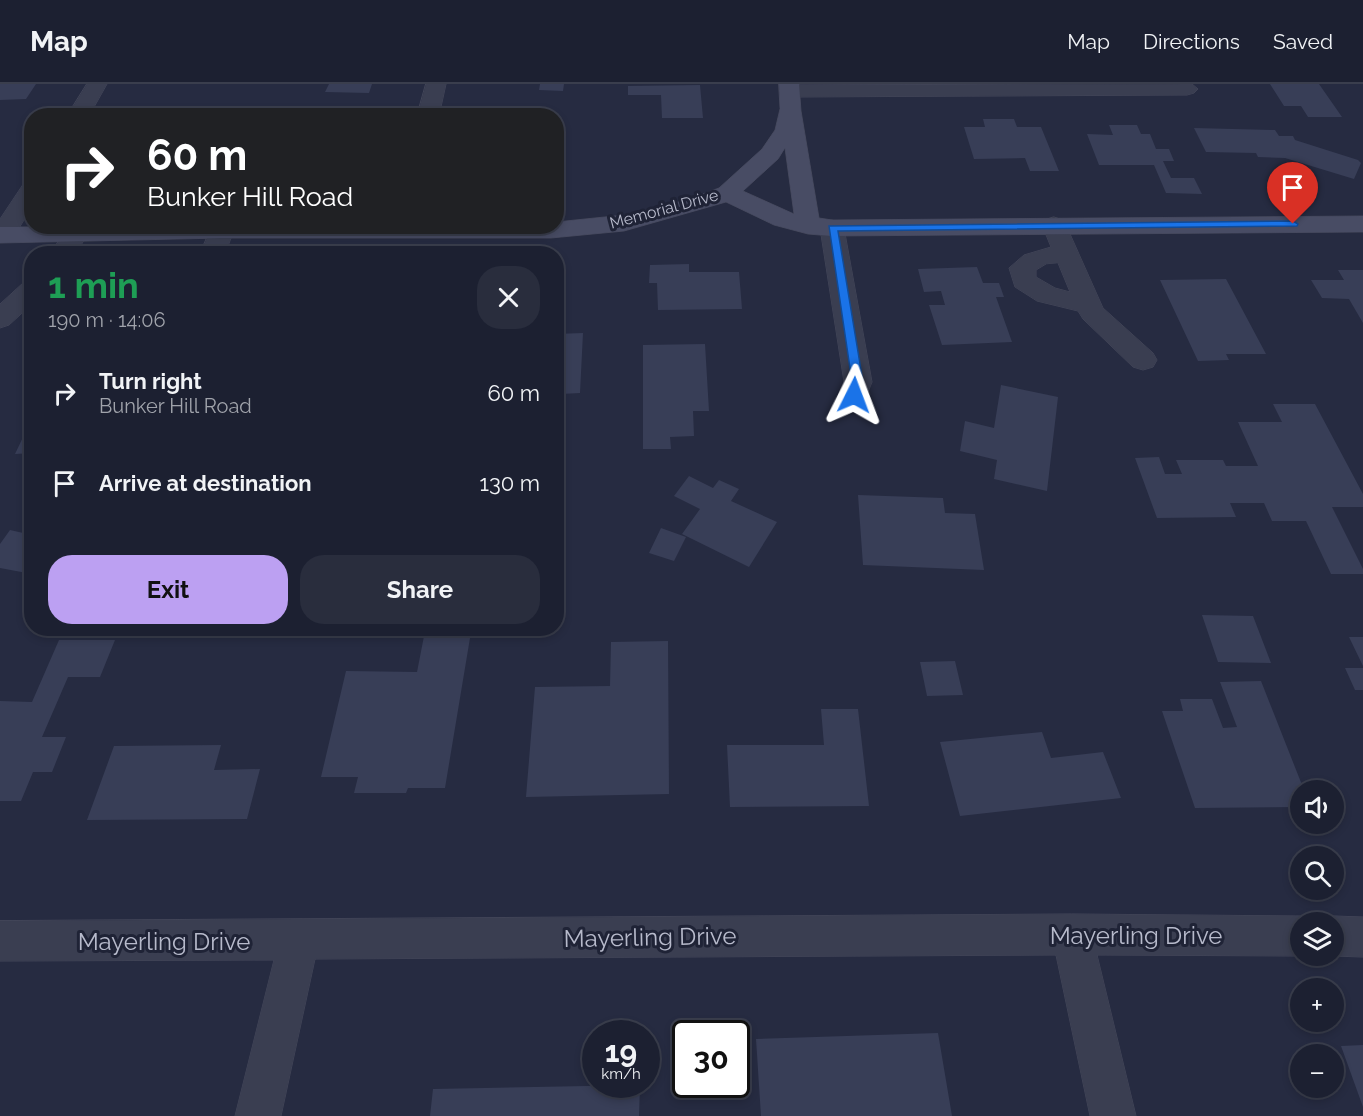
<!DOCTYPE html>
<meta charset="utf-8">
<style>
body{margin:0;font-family:Raleway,sans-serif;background:#292d3d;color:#f1f3f6;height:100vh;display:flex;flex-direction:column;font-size:22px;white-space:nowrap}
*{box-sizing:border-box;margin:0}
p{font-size:20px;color:#a0a3ab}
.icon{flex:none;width:33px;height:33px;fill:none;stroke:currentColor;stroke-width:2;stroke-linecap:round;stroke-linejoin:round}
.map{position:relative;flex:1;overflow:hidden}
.side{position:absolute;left:24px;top:162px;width:540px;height:390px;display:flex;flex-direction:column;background:#1c2031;border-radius:24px;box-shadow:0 3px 9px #0003,0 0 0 2px #3a3e4d}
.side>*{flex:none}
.top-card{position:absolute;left:24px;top:24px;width:540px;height:126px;border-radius:24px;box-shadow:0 3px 9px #0003,0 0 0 2px #3a3e4d;background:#202124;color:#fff;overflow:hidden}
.controls{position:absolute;left:1290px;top:696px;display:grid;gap:12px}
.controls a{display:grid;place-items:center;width:54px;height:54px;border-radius:50%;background:#1c2031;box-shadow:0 3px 9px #0003,0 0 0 2px #3a3e4d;font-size:30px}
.speed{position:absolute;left:582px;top:936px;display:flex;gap:12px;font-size:30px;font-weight:700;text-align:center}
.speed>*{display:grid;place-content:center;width:78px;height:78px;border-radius:50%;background:#1c2031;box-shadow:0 3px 9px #0003,0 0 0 2px #3a3e4d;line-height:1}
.speed small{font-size:15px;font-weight:400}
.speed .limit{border:3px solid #111;border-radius:9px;background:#fff;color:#111}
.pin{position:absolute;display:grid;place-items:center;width:51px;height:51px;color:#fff;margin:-62px -26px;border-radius:50% 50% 50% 0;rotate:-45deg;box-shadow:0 0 6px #0007}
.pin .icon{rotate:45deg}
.me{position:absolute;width:66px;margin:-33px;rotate:3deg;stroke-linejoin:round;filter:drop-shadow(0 0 4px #0008)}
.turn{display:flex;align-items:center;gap:21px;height:126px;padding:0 24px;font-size:27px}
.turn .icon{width:78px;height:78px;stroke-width:2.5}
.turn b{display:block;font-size:42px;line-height:51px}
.round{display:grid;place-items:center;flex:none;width:63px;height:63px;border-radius:24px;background:#292d3d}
.summary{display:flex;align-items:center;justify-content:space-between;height:102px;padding:0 24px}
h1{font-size:36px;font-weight:700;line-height:45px;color:#1e9e55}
.button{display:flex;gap:12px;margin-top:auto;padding:12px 24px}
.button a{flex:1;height:69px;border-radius:24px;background:#bca0f2;color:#111;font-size:24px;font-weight:700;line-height:69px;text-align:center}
.button a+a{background:#292d3d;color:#f1f3f6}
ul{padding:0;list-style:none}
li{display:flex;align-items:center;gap:18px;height:90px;padding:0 24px}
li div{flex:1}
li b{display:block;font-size:22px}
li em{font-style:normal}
header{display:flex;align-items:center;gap:36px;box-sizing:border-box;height:84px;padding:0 30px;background:#1c2031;border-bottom:2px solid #3a3e4d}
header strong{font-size:28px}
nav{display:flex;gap:33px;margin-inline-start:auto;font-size:21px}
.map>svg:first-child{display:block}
.building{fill:#383e57}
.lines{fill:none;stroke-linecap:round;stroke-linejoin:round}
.street-casing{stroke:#44475a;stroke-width:1}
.secondary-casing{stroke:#44475a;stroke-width:1}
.street{fill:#3a3e51;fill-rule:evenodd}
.secondary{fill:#484c64;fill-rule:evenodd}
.route{fill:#1a73e8;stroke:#114b97;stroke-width:1.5}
.labels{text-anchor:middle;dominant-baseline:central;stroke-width:6;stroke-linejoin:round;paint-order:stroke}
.far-street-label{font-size:16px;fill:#b7bacb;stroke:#1f2336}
.near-street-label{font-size:24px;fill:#b7bacb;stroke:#1f2336}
</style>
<header>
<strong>Map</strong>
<nav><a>Map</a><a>Directions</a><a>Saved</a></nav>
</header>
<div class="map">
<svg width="1363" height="1032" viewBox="0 0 1363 1032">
<rect width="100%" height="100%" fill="#262b41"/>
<!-- building -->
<path class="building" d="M0,0h36l-10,15 -26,1z
M329,0h43l-3,9 -44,-1z
M540,0h24l-1,7 -24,-1z
M1270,0h49l23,33h-34l-7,-11h-17z
M700,1l3,33h-41l-1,-23h-33v-9z
M983,35h31l3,8h24l18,44h-29l-5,-13 -51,1 -10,-32h21z
M1109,41h28l4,9h9l6,15h13l5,12h-11l8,17h23l8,16 -36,-1 -12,-28h-55l-12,-31 26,1z
M1194,44l81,2 4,6h14l2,4 63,20 3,3 -7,16 -69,-21 -27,-1 -2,-4 -50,-1z
M689,180v8h50l3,37 -84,1 -1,-27h-8l1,-18z
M977,183l6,16h16l5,14h-8l16,45 -70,3 -13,-40h16l-4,-14 -17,1 -6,-23z
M1338,186h25v53l-14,-24 -27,-1 -11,-18h33z
M1226,195l40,75h-40l3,6 -31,1 -38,-81z
M583,249l-3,60 -19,1 -1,9h-4v-69z
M705,260l4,67h-16l1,25 -24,1 1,12h-28v-104z
M1001,301l57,12 -11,94 -53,-12 3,-19 -37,-9 5,-30 29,7z
M1273,320h42l48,90v13h-31l31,62v5h-32l-25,-53h-34l-8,-18h-34l6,14 -79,1 -22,-60 24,-1 6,17h17l-6,-14h47l3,6h32l-20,-44h44z
M25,349h7v20l-17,1z
M689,392l24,12 6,-8 20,9 -8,12 46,21 -28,45 -67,-33 18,-25 -26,-13z
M858,411l85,3 2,15 30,1 9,56 -121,-5z
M661,444l25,9 -12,24 -25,-8z
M10,446l22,5v39l-32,-6v-24z
M1202,531l51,1 18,47 -53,-1z
M425,547l46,1 -26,156h-37l-2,5h-52l4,-16h-37l25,-106 71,1z
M1349,553h14v29z
M59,556h56l-15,37h-32l-26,60h24l-14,35h-19l-12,29h-21v-100l32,1z
M668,557l1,153 -143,3 9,-110 75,-1 1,-44z
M955,577l8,34 -36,1 -7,-34z
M1345,584h18v22h-8z
M1261,597l43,109h-4v17l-105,1 -33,-97h21l-3,-12h32l11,29 14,-1 -17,-45z
M821,625h37l11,97 -139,1 -3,-62h97z
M1042,648l9,26 52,-6 18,46 -161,18 -20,-74z
M221,661l-7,25 46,-1 -13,50 -160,1 27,-74z
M938,949l14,83h-191l-5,-77z
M1363,961v62l-22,-61z
M640,1001l-1,31h-209l3,-27z"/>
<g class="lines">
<!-- street casing -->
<g class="street-casing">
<path id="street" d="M87,0h20l-18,32h-22z
M426,0h20l-7,32h-22z
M1192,0l6,5 -4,4 -7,2 -397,2 -7,-2 -4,-4 4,-4 7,-2z
M32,97v26l-21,34 -11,1v-23l24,-36z
M1054,133l9,3 3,5 37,83 50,45 4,7 -4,7 -10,3 -10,-3 -50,-48 -5,-8 -41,-10 -22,-14 -6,-19 15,-13 27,-8 -9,-22 3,-5zM1058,179l12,29 -15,-4 -19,-11v-7l10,-6z
M832,136l9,3 3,5 28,154 -8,20 -10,3 -10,-3 -4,-7 4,-13 -24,-154 3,-5z
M212,142h20l2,4 -9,24h-25z
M67,143h18l3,6 -12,21h-25z
M32,196v24l-23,21 -9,3v-24l23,-21z
M1072,830l228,2 15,6h-15l2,34h-2l-203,-1 39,161h-46l-34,-161 -741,4 -34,157h-46l39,-156 -274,1v-40z
M1334,832l29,1v40l-31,-1 2,-34h-15z"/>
</g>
<!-- secondary casing -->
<g class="secondary-casing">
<path id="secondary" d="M779,0h20l2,27 18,107 13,2 531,-4v16l-531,4 -24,-2 -34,-9 -48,-23 -102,29 -73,7h-329l-222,5v-16l556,-1v-4l68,-7 62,-15 33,-12 43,-39 13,-19 5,-21zM785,64l9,66 -51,-23 35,-32z"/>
</g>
<!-- street -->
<use href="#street" class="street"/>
<!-- secondary -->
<use href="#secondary" class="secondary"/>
</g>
<!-- route -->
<path class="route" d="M1293,137l5,3 -1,2 -459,5 25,151 -5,16h-8l-2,-3 4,-13 -23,-156z"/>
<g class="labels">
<!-- far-street labels -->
<g class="far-street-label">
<text transform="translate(664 125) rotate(-15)">Memorial Drive</text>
</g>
<!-- near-street labels -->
<g class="near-street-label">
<text x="1136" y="851">Mayerling Drive</text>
<text transform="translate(650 853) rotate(-1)">Mayerling Drive</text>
<text x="164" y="857">Mayerling Drive</text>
</g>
</g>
</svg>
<div class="controls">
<a><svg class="icon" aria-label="sound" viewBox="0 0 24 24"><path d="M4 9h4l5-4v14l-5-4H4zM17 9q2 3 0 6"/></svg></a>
<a><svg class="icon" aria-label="search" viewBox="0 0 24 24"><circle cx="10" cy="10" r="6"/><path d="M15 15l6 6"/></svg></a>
<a><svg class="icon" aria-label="layers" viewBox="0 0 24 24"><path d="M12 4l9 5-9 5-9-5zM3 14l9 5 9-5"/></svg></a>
<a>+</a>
<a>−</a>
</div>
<div class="speed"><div>19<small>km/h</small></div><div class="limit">30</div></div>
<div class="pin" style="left:1293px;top:140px;background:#d93025"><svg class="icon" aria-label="arrive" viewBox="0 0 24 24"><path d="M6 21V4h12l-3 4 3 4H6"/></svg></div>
<svg class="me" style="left:854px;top:311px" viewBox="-20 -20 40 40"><path d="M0-17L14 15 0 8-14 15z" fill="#1a73e8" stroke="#fff" stroke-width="4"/></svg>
<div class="top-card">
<div class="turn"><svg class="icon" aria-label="right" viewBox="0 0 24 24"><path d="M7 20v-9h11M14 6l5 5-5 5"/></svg><div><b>60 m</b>Bunker Hill Road</div></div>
</div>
<section class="side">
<div class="summary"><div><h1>1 min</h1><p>190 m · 14:06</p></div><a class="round"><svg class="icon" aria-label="close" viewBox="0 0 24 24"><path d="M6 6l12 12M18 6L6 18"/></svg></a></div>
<ul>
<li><svg class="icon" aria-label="right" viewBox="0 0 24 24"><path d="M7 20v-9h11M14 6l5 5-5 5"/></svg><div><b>Turn right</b><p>Bunker Hill Road</p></div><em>60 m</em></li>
<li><svg class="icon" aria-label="arrive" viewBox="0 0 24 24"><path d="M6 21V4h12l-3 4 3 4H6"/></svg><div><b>Arrive at destination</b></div><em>130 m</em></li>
</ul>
<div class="button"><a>Exit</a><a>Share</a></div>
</section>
</div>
